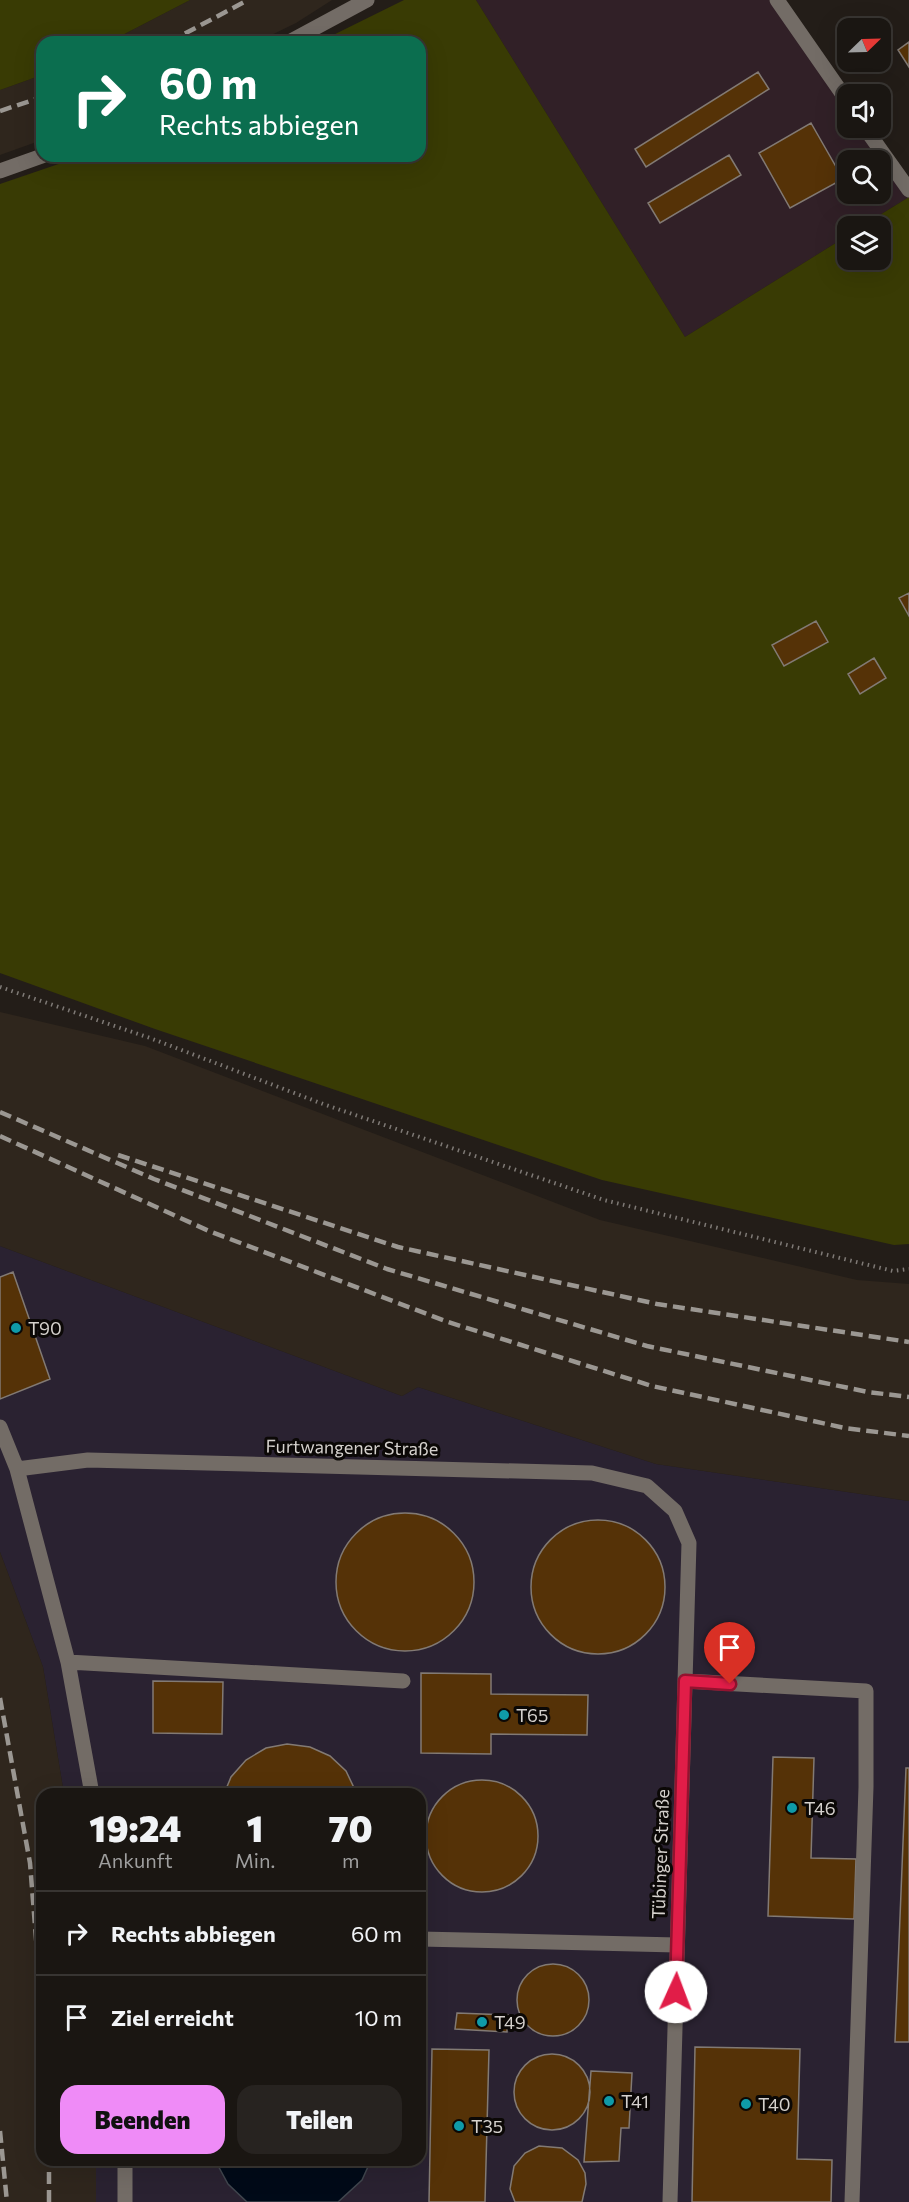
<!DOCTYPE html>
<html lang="de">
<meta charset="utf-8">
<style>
body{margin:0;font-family:Commissioner,sans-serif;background:#272320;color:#f1f3f6;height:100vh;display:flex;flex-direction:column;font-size:22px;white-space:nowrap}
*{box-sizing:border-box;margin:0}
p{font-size:20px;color:#9f9f9f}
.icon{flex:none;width:33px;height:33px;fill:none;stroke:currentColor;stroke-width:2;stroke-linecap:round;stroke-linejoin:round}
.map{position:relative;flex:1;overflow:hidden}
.panel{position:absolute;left:36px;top:1788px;width:390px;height:378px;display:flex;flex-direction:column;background:#1a1612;border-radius:18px;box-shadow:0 6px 24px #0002,0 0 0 2px #383532}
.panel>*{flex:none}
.hud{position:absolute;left:36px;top:36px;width:390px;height:126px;border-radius:18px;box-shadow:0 6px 24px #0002,0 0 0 2px #383532;background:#0b6e4f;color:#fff;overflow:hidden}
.needle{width:39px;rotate:67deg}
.buttons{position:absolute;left:837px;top:18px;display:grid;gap:12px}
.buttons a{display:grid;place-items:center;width:54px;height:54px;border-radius:12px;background:#1a1612;box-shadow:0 6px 24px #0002,0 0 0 2px #383532;font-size:30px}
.pin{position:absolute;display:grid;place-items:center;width:51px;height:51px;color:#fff;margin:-62px -26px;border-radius:50% 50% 50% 0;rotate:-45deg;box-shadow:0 0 6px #0007}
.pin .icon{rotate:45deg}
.me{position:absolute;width:66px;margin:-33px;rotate:2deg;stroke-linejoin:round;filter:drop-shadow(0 0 4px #0008)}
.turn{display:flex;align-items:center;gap:21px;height:126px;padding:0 24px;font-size:27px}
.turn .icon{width:78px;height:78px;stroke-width:2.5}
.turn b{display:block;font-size:42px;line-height:51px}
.eta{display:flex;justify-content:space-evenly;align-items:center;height:102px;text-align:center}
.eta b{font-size:36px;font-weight:800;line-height:42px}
.action{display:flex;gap:12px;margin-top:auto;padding:12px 24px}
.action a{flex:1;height:69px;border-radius:18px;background:#ef8bf7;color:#111;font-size:24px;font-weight:800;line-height:69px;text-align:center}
.action a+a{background:#272320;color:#f1f3f6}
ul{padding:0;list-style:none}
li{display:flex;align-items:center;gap:18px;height:84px;padding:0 24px;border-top:2px solid #383532}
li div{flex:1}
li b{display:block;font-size:22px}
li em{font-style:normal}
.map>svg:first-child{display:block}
.commercial{fill:#312027;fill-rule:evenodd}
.industrial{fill:#2a2231}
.built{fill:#2f261d}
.green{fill:#393b04}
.water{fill:#000a18;stroke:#40464e;stroke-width:1.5}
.building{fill:#553207;stroke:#827a74;stroke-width:1.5}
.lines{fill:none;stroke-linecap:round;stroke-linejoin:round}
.path{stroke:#7f7a76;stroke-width:4;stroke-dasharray:1.5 4.5;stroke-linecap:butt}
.minor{stroke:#736c66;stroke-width:15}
.rail{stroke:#9b9792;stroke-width:4.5;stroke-dasharray:12 6;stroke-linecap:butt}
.route-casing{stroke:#92132f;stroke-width:15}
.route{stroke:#e11d48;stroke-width:10}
.culture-dot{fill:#0f9aa8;stroke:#0b0806;stroke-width:2}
.labels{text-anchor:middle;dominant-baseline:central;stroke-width:6;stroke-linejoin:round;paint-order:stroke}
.poi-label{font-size:18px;fill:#d5d1cd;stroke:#0b0806;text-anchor:start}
.street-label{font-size:18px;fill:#d5d1cd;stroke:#0b0806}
</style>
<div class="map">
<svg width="909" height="2202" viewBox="0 0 909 2202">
<rect width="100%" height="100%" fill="#231d18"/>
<!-- commercial -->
<path class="commercial" d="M476,0h301l70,102 1,26h17l44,62v7l-47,29h-14l-1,10 -162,101zM848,160h32v34h-32z"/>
<!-- industrial -->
<path class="industrial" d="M0,1246l402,150 16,-9 238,77 253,37v701h-813v-42h324v-366h-356l-21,-127 -43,-115z"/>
<!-- built -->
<path class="built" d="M190,0h142l-36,23 -39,19h-148z
M42,75v65l-42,15v-65z
M0,1012l145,34 455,174 257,60 52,4v217l-253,-37 -238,-77 -16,9 -402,-150z
M0,1552l43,115 21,127h-22v366h54v42h-96z"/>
<!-- green -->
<path class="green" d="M0,0h190l-81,42h-67v33l-42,15z
M404,0h72l209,337 162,-101 1,24h32v-34h-18l47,-29v1047l-15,1 -292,-65 -447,-151 -155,-56v-789l82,-28h338v-114h-101z"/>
<!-- water -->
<path class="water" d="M215,2160h156l-9,20 -24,22h-91l-19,-18z"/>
<!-- building -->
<path class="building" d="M909,42v25l-11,-17z
M758,72l11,17 -123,78 -11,-18z
M811,123l32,56 -53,29 -31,-55z
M729,155l12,20 -81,48 -12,-20z
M909,593v23l-10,-18z
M816,621l12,21 -44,24 -12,-21z
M874,658l12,20 -26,16 -12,-20z
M13,1272l37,107 -50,20v-122z
M336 1582a69 69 0 1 1 138 0a69 69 0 1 1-138 0Z
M531 1587a67 67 0 1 1 134 0a67 67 0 1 1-134 0Z
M421,1673l70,1v20l97,1 -1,40 -96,-1v20l-70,-1z
M153,1681l70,1 -1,52 -69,-1z
M287,1744l23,3 20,9 16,15 11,23h-133l7,-17 15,-17 20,-12z
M773,1757l41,1 -3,100 45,1 -2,60 -86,-3z
M906,1768h3v274h-14z
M426 1836a56 56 0 1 1 112 0a56 56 0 1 1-112 0Z
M517 2000a36 36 0 1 1 72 0a36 36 0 1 1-72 0Z
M457,2013l51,2 -1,17 -52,-3z
M695,2047l105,2 -3,110 35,1 -1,42h-139z
M432,2049l57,1 -4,152h-56z
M514 2092a38 38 0 1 1 76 0a38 38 0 1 1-76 0Z
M591,2071l41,2 -3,55h-8l-2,33 -35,1z
M539,2146l23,2 16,12 7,13 1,11 -4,18h-67l-5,-13 4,-23 11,-13z"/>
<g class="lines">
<!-- path -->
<path class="path" d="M0,987l150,51 173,66 281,96 289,71 16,-2"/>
<!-- minor -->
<path class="minor" d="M777,0l71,102
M289,42l78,-42
M865,128l44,62
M0,171l42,-15
M0,1427l17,42 51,193 24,132
M17,1469l71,-9 504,13 55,13 28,25 14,32 -19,659
M68,1662l335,19
M685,1681l181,10v96l-14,415
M420,1939l257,6
M125,2202v-42"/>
<!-- rail -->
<path class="rail" d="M169,42l79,-42
M0,111l42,-14
M0,1112l154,67 233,90 260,77 221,46 41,5
M0,1136l209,95 239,91 204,64 193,42 64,8
M118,1155l280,92 259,57 252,38
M0,1698l30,165 12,151
M0,2131l7,71
M49,2202v-42"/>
</g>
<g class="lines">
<!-- route casing -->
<g class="route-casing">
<path id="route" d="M676,1992l9,-311 45,3"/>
</g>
<!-- route -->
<use href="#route" class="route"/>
</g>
<!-- markers -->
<g class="culture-dot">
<circle cx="16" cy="1328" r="6"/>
<circle cx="504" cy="1715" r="6"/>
<circle cx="792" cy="1808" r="6"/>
<circle cx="482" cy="2022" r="6"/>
<circle cx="609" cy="2101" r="6"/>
<circle cx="746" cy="2104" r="6"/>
<circle cx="459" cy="2126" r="6"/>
</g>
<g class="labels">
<!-- poi labels -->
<g class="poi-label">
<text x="28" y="1328">T90</text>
<text x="516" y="1715">T65</text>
<text x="804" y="1808">T46</text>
<text x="494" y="2022">T49</text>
<text x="621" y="2101">T41</text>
<text x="758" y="2104">T40</text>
<text x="471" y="2126">T35</text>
</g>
<!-- street labels -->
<g class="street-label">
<text transform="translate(352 1447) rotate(1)">Furtwangener Straße</text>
<text transform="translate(660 1854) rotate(-88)">Tübinger Straße</text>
</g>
</g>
</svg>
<div class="buttons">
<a><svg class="needle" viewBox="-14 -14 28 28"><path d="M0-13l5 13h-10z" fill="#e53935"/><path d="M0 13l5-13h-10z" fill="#9f9f9f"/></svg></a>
<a><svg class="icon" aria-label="sound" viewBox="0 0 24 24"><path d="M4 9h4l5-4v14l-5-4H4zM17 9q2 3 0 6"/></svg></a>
<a><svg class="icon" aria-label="search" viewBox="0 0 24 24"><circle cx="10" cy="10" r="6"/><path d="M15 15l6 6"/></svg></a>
<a><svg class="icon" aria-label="layers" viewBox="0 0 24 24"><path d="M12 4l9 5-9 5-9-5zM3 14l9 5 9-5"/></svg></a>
</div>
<div class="pin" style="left:730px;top:1684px;background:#d93025"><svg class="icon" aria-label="arrive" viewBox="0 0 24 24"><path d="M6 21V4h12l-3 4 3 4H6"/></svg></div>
<svg class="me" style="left:676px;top:1992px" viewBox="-20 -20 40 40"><circle r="19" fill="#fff"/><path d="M0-13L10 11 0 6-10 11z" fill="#e11d48"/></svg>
<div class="hud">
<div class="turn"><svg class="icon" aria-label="right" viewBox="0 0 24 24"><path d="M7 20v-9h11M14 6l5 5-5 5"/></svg><div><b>60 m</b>Rechts abbiegen</div></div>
</div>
<section class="panel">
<div class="eta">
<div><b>19:24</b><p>Ankunft</p></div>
<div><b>1</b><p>Min.</p></div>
<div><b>70</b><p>m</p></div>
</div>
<ul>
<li><svg class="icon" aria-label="right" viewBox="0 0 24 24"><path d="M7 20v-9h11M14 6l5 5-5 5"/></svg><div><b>Rechts abbiegen</b></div><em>60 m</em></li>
<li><svg class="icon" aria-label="arrive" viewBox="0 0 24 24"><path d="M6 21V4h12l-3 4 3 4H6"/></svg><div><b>Ziel erreicht</b></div><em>10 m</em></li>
</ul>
<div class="action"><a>Beenden</a><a>Teilen</a></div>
</section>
</div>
